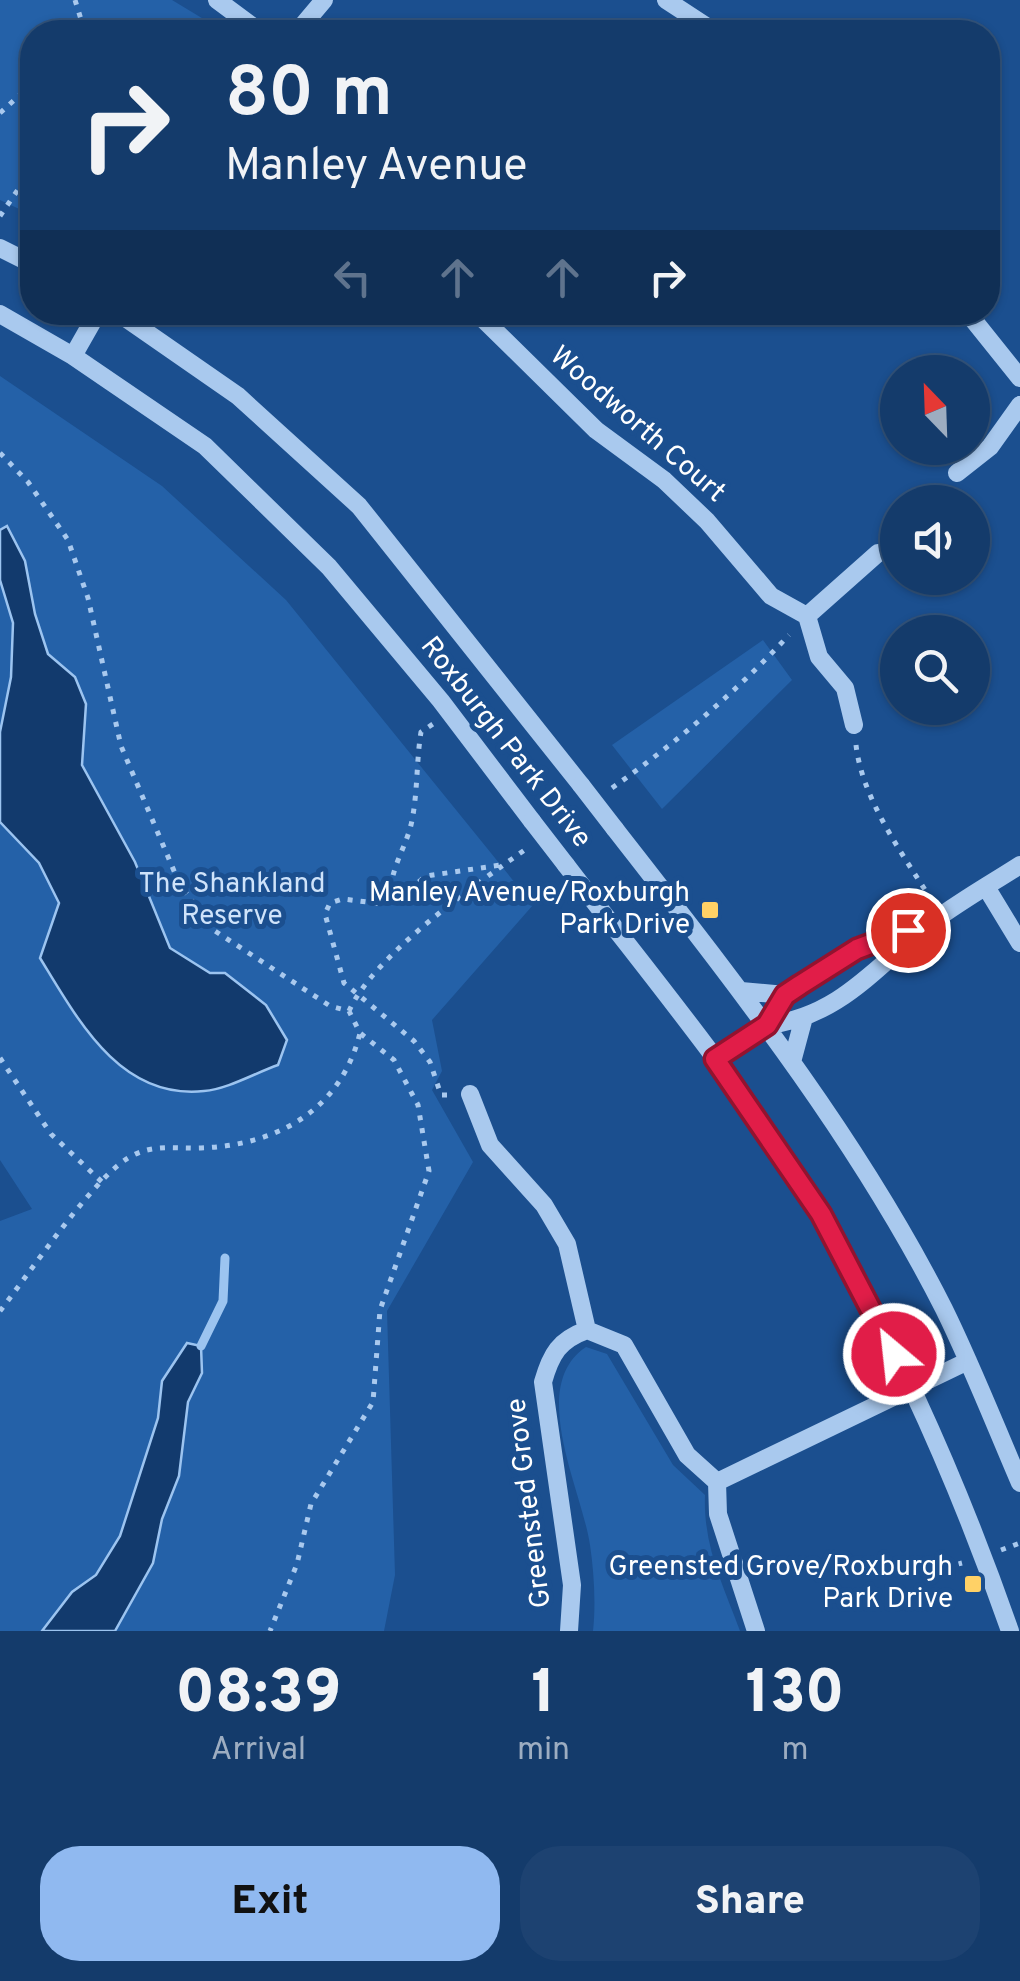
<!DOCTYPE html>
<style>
body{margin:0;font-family:Overpass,sans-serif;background:#1d4271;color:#f1f3f6;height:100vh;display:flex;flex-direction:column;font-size:38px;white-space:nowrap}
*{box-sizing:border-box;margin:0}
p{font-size:32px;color:#9dadc1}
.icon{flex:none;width:55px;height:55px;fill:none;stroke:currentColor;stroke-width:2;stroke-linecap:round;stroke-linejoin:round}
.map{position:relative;height:1631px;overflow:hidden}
.panel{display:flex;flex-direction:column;background:#143b6b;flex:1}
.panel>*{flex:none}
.top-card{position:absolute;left:20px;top:20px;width:980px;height:305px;border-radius:40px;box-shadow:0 2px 8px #0004,0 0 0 2px #33557e;background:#143b6b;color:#f1f3f6;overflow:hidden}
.needle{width:65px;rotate:337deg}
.buttons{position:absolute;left:880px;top:355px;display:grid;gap:20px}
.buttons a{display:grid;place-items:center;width:110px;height:110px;border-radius:50%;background:#143b6b;box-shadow:0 2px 8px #0004,0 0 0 2px #33557e;font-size:50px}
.pin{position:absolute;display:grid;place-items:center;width:85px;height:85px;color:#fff;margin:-42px;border:5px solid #fff;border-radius:50%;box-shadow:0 2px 10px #0007}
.me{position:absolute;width:110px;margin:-55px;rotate:332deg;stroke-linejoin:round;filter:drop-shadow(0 0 8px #0008)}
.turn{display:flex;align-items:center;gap:35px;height:210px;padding:0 40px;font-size:45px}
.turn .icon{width:130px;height:130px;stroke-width:2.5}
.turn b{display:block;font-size:70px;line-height:85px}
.lanes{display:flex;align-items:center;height:95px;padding:0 40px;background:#0003;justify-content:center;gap:50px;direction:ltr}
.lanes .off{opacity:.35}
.eta{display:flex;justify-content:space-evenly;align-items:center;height:170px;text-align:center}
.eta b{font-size:60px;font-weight:800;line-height:70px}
.button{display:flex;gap:20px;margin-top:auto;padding:20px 40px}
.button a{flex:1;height:115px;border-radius:40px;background:#90b9f0;color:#111;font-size:40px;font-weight:800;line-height:115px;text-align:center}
.button a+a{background:#1d4271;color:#f1f3f6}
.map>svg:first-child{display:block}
.green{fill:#2461a8}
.water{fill:#123a6d;stroke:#9cc4f0;stroke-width:2.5}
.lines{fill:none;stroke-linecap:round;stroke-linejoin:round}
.stream{stroke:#9cc4f0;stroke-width:9}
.path{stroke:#a9c9ee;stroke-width:5;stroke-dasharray:5 8;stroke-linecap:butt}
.minor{stroke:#a9c9ee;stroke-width:18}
.minor-bridge{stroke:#a9c9ee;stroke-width:18}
.route-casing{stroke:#92132f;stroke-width:25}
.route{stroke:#e11d48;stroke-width:18}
.poi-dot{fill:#ffd166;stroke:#1b4f8f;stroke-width:4}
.labels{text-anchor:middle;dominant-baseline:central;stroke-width:10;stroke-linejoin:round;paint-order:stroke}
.street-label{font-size:28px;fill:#fff;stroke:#1b4f8f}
.park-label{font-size:28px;fill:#cfe3fa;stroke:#1b4f8f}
.poi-label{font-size:28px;fill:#fff;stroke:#1b4f8f;text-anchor:end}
</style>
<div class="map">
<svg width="1020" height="1631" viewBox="0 0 1020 1631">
<rect width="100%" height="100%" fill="#1b4f8f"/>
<!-- green -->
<path class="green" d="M0,0h172l53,32h-193v183l-32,-15z
M0,376l162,110 124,114 247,305 -101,115 10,51 -10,19 41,72 -86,149 8,264 -11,56h-384v-410l32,-12 -32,-49z
M763,640l29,40 -130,129 -50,-64z
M586,1347l21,7 66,111 32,30c-2,51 18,90 35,136h-147c3,-27 1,-59 -3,-86 -8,-55 -63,-159 -4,-198z"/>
<!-- water -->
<path class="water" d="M7,526l18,35 10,53 13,40 27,23 11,27 -4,61 53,97 35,86 40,25h15l41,32 21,35 -9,25c-23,8 -50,24 -74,26 -84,9 -126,-71 -164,-133l19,-55 -20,-40 -39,-41v-90l11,-55 2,-54 -13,-43v-50z
M187,1343l14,3 1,27 -14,29 -9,74 -17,43 -9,44 -38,68h-73l30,-39 24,-17 24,-39 38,-118 4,-37z"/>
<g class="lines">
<!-- stream -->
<path class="stream" d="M201,1346l22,-45 2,-43"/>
<!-- path -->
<path class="path" d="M75,0l10,32
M0,113l32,-29
M0,216l32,-47
M0,453l28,29 40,58 20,58 33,148 59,139 35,46 115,75 19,5 11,22 34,27 24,45 11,66 -49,139 -7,92 -62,102 -14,60 -27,67
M933,502l11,-13
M856,745c6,53 45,107 73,151
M612,788c65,-46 123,-95 177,-153
M391,901c-3,-29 13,-49 20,-76 7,-31 5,-62 10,-93l12,-8
M349,1011c25,-56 126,-126 177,-162
M0,1058l51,76 51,48
M447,1095h-6l-11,-33 -16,-21 -70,-58 -19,-69 5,-11 13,-4 40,5 17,-7 26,-21 75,-11
M0,1311c29,-37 92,-131 128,-153 25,-15 46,-9 73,-10 77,-3 140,-38 159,-115
M1001,1550l19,-7
M946,1567l16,-4"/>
<!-- minor -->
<path class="minor" d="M217,0l43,32
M666,0l49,32
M297,32l27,-32
M0,248l32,16
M117,312l121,84 121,110 222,279
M476,312l120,118 68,50 43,41 64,75 36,20 12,41 26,31 9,37
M967,312l53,66
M0,314l73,42 132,90 124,121 112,134 91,120
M73,356l25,-44
M957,473l33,-26 30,-42
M807,616l71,-63
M615,829c119,153 241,306 329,480 28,57 51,116 76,174
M566,865c87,114 182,226 255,351 77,130 139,272 189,415
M986,887l34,56
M741,991l44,4
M767,1025c75,-8 112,-63 168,-105 27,-20 57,-37 85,-55
M715,1059l52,-34 18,-30 15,-10 57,-36 68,-25
M792,1062l11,-41
M470,1094l20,51 54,60 23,39 20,86
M717,1482l251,-121
M569,1631l3,-46 -29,-203c8,-28 16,-42 44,-52l37,15 63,110 30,27 1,32 38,117"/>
<!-- minor-bridge -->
<path class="minor-bridge" d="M581,785l34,44
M532,821l34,44"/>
</g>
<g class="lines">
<!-- route casing -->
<g class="route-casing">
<path id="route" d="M894,1354l-73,-140 -106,-155 52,-34 18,-30 15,-10 57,-36 51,-19"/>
</g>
<!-- route -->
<use href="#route" class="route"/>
</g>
<!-- markers -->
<g class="poi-dot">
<rect x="700" y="900" width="20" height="20" rx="5"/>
<rect x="963" y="1574" width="20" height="20" rx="5"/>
</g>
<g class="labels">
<!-- street labels -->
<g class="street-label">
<text transform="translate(637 425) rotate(41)">Woodworth Court</text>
<text transform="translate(505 743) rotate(52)">Roxburgh Park Drive</text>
<text transform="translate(530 1503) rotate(-97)">Greensted Grove</text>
</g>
<!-- park labels -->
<g class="park-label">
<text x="232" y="885">The Shankland<tspan x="232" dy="32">Reserve</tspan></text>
</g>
<!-- poi labels -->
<g class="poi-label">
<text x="690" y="894">Manley Avenue/Roxburgh<tspan x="690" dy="32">Park Drive</tspan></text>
<text x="953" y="1568">Greensted Grove/Roxburgh<tspan x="953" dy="32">Park Drive</tspan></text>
</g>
</g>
</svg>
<div class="buttons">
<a><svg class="needle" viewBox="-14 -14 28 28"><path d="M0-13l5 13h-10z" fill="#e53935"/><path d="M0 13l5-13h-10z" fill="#9dadc1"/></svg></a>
<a><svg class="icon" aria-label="sound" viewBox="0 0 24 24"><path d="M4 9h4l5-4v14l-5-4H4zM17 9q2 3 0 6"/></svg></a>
<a><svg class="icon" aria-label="search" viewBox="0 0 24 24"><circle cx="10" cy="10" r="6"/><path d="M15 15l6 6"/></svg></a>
</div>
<div class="pin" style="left:908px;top:930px;background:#d93025"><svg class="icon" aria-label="arrive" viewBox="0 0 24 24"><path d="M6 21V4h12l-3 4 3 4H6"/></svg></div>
<svg class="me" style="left:894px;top:1354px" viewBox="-20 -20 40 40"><circle r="17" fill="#e11d48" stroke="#fff" stroke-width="3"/><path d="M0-11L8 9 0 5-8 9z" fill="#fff"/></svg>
<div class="top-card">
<div class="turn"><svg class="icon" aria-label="right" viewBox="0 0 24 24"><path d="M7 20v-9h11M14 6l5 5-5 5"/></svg><div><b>80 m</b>Manley Avenue</div></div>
<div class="lanes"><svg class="icon off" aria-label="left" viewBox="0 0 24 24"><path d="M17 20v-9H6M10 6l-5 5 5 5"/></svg><svg class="icon off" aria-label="ahead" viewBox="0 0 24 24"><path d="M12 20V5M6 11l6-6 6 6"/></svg><svg class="icon off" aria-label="ahead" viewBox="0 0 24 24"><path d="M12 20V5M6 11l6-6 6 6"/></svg><svg class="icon" aria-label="right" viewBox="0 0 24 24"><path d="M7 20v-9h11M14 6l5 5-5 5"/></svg></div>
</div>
</div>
<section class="panel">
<div class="eta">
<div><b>08:39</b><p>Arrival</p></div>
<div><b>1</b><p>min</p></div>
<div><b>130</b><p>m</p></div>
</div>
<div class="button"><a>Exit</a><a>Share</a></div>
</section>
